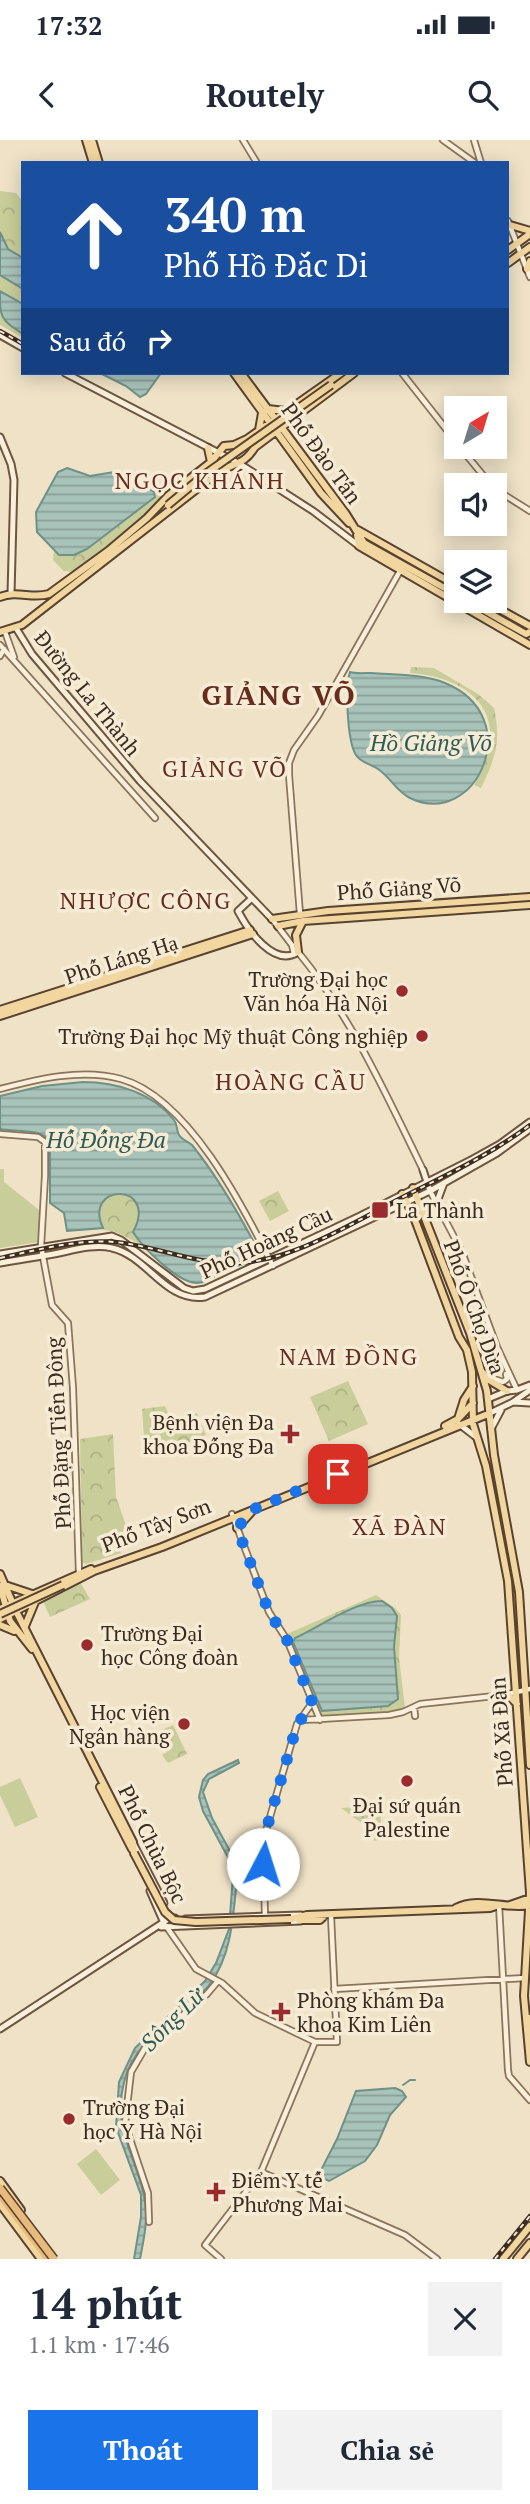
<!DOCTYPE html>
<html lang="vi">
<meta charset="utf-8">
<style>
body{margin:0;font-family:"PT Serif",serif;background:#f2f2f3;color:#1f2937;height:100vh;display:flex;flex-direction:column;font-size:26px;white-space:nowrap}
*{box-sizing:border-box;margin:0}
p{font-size:23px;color:#747a83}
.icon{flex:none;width:38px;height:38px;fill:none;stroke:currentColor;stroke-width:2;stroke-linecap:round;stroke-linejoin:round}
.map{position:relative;height:2119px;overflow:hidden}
.side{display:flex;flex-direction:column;background:#fff;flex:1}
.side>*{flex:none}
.guide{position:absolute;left:21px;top:21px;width:488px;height:214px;border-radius:0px;box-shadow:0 4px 18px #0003;background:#1a4fa0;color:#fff;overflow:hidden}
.needle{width:46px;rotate:38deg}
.buttons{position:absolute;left:444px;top:256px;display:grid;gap:14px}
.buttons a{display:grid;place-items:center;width:63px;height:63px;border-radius:0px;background:#fff;box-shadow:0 4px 18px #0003;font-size:35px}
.pin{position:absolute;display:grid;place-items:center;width:60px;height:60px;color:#fff;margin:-30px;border-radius:14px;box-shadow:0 4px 10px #0006}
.me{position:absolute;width:77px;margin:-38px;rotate:5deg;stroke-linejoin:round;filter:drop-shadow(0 0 5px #0008)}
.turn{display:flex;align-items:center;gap:24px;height:147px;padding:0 28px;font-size:32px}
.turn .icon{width:91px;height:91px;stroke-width:2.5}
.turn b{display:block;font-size:49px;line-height:60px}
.then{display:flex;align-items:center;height:66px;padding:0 28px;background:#0003;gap:14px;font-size:26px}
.round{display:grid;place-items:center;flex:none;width:74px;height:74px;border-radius:0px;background:#f2f2f3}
.head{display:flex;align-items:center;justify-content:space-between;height:119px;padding:0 28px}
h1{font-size:42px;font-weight:800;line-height:52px}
.button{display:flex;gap:14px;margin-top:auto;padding:14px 28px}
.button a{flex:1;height:80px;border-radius:0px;background:#1a73e8;color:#fff;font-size:28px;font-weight:800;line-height:80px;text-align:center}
.button a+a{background:#f2f2f3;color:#1f2937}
.status{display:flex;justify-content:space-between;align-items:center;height:49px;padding:0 35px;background:#fff;direction:ltr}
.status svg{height:19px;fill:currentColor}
header{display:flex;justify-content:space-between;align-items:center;height:91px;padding:0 28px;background:#fff;font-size:32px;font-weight:800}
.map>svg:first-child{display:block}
.grass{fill:#c9cd9a}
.forest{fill:url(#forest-crowns)}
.water{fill:url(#water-rules);stroke:#6e9188;stroke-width:2}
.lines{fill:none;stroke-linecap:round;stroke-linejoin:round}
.stream{stroke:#6e9188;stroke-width:2}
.tertiary-casing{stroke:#8b745c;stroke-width:8}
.secondary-casing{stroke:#6d553f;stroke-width:9}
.primary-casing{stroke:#594230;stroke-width:10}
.trunk-casing{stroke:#594230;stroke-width:10}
.tertiary{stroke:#f9efda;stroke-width:4.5}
.secondary{stroke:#f9efda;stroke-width:5}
.primary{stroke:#f2d69f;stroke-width:6}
.trunk{stroke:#e8ba7c;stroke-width:7}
.rail-casing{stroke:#3b2c1f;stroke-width:4.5}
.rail{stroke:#f6ecd6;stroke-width:2;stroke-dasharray:5;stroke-linecap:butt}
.primary-bridge-casing{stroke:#594230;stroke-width:10;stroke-linecap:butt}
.trunk-bridge-casing{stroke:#594230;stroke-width:10;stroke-linecap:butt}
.primary-bridge{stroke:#f2d69f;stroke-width:6}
.trunk-bridge{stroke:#e8ba7c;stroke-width:7}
.route{stroke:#1a73e8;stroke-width:12;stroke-dasharray:0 21.6}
.poi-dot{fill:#9a2b2f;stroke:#f6ecd6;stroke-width:2.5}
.labels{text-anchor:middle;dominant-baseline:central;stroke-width:7;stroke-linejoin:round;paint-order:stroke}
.street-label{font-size:21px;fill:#3b2c1f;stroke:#f6ecd6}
.poi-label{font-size:21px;fill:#3b2c1f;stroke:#f6ecd6;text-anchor:start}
.neighbourhood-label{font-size:23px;letter-spacing:2px;fill:#682c1e;stroke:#f6ecd6}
.water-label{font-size:23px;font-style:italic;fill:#2f5b57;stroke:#f6ecd6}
.district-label{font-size:28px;font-weight:bold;letter-spacing:2px;fill:#682c1e;stroke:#f6ecd6}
</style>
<div class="status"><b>17:32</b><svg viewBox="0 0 49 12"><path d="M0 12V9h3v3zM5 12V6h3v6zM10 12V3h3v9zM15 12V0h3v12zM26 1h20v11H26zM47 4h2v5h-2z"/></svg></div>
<header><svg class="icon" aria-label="back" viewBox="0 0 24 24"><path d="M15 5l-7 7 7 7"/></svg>Routely<svg class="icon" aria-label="search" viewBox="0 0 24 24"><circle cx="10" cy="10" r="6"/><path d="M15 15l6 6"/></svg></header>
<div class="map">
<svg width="530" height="2119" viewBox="0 0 530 2119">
<defs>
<pattern id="forest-crowns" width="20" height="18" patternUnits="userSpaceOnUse" patternTransform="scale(1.75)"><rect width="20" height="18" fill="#c9cd9a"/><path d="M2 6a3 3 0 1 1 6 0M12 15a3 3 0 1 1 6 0" fill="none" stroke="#aeb084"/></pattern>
<pattern id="water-rules" width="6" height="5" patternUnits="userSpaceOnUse" patternTransform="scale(1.75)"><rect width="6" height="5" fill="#a8c3ba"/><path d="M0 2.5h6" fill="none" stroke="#8a9f97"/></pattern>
</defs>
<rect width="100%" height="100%" fill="#efe2c7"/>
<!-- grass -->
<path class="grass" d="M0,1029h4v13l35,28v32l-39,6z
M20,1638l18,39 -23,10 -15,-32v-8z
M96,2009l24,31 -19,15 -24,-31z"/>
<!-- forest -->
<path class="forest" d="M0,51l16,2 7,9v136l-23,-13z
M154,352l7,4 -3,7 -53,46 -31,23 -10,-1 -11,-11 1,-9c11,7 22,4 33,-2l67,-50z
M411,527l23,1 44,26 16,14c7,34 2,49 -13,80l-7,-3c39,-63 5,-107 -64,-112z
M278,1051l11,20 -19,10 -11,-20z
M117,1053c23,2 26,21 16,39l9,13 -26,-13 -12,-2c-9,-16 -6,-31 13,-37z
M348,1241l20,43 -39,17 -19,-44z
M165,1266l7,16 25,-9 9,22c-31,12 -30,18 -62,2l-2,-28z
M113,1294l3,63 12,34 -14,3 7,19 -35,11 -4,-2 -2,-123z
M80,1442l10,17 -40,18 -7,-16z
M376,1455l19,13 6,7 -2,43 6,50 -11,4 -73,5 -34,-83z
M173,1585l14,29 -19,9 -6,-8 5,-3 -6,-12 -5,2 -3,-8z
M380,1666l2,33 -8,2 -1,-14h-6l-26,-19z"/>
<!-- water -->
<path class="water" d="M0,92l8,17 15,9v31l-23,-14z
M0,151l23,13v30c-23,-15 -23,-16 -23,-43z
M100,233h61l-15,21 -6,3 -14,-11z
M67,328l23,8 30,-5 34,21 1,5 -68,52 -13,6h-15l-22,-23 -1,-20 22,-40z
M350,532c6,2 14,1 21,1 24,2 52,1 74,10 83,34 31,147 -35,115 -13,-6 -20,-21 -32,-29 -7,-5 -17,-6 -22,-14 -9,-14 -11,-69 -6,-83z
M83,942c33,0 70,11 91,38 4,5 2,10 5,15 3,5 9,6 13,10 26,32 47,69 66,105l-5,10c-8,4 -17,6 -26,9 -11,4 -17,14 -30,14 -19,0 -54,-35 -64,-51 27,-50 -51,-50 -30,-4l-36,3 -3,-18 -14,-10v-62c-10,-13 -34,-9 -50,-12v-33l42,-10z
M382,1461l10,7 5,8 -3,31 4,52 -10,7 -66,5 -29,-69 2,-4c24,-11 61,-37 87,-37z
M238,1620l1,3 -30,16 -6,13 9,26 25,46 1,7c-5,37 -4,81 -28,113 -27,35 -75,52 -86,98 -12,47 11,71 20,114 5,21 0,42 -4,63h-6l7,-42v-22l-25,-68 3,-45 16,-34 70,-67 11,-18 13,-34 4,-54 -2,-12 -28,-52 -4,-14 4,-17 5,-6z
M395,1948l7,3 4,6 -16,18 -13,30 -12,16 -36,20 -11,-5 19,-37 19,-48z"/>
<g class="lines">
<!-- stream -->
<path class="stream" d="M403,1945l7,-5h5"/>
<!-- tertiary casing -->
<g class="tertiary-casing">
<path id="tertiary" d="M243,0l14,23
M443,0l32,23
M474,0l7,23
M508,81l22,56
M402,233l55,70
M459,306l32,39
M495,349l35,22
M5,492l9,25
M0,505l155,173
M0,516l4,-7
M300,774l-11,-139v-12l5,-13 24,-34 82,-145
M272,779l20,26 2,9
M298,812c53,64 89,144 125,218
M0,949c38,-10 82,-21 121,-10 67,18 123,129 152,187
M0,994l38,3 7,5v34l-4,70 11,59 16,18 5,65 6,185
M430,1051l32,61 35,95 20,43
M491,1238l12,4 4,-3 -1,-5
M232,1374l37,98 18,28 33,80
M414,1567l1,9
M302,1580l87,-5 14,-3 17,-8 84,-9 26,-6
M499,1765l9,165 1,6 21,24
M265,1777l-2,-76 34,-117 15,-21
M166,1786l30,43 26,14 33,30 60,29
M334,1849l191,-11
M315,1902h22l-6,-126
M261,2032l144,63 32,24
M149,2082l-1,-29 -23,-69 6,-52 14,-24 62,-54 11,-13
M221,2119l-16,-14 56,-73 54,-130"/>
</g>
<!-- secondary casing -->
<g class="secondary-casing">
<path id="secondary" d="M0,195l23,13
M65,233l175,91 73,47 46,35
M0,297l11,27 3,16 -3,114
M16,488l16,26 108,127 132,138
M252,758l-14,13c10,19 36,57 60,41
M423,1030l7,21
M438,1059l6,-16
M0,1114l112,-18 9,4 63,48 9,3 12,-2 155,-73 113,-57 27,-15 30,-22
M0,1123c16,-3 32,-5 48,-8 20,-3 44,-12 64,-7 36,8 53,55 93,49l225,-106 67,-38 33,-24
M488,1259l19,-8 10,-1 13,-5
M513,1262l17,1
M488,1274l25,-12 17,-12
M459,1284l17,13
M491,1289l10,-19
M133,1703l31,60
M150,1751l14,32
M185,1779l116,-4
M161,1787l140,-6
M0,1889l170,-111h5"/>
</g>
<!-- primary casing -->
<g class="primary-casing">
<path id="primary" d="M86,0l7,23
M92,0l7,23
M510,85l20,6
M508,110l22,-16
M508,123l22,-16
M527,129l3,-8
M234,233l87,120 28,30
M241,233l105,141 18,29 93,52
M259,290l3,-17 6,-4 17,2
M208,308l3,14
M358,390l99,56
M357,395l2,11 5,3 166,96
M0,457c17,-7 32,2 49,-3l59,-43 39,-33 22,-23 42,-33 13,-16 10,-1 13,-6 94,-66
M466,460l60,34 4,-2
M483,460l47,26
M0,492l22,-7 194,-151c16,-12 27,-7 39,-27l99,-74
M272,779l56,-8 202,-14
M278,786l25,-5 227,-16
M298,812l-2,-17 7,-14
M0,870l250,-80
M0,876l253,-82
M413,1048l57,145 17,58 7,64 25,137 11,173
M402,1054l10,18 47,125 8,13 5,22 1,52 13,42 22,115 22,312 -6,103 6,66
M483,1233l6,7 18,11
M458,1279l6,-19 9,-14
M445,1286l13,-7 15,-16
M237,1388l16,-18
M0,1434l16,37 117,231 1,11
M5,1445l27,9
M0,1446l10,35 22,28
M0,1469l91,-40
M0,1479l94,-48 68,-24 326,-133
M0,1485l14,6
M25,1486l10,-24
M507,1554l10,10
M100,1647l32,62
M510,1765l20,-7
M456,1768c23,-12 50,2 74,-3
M291,1779l16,-4 183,-7 9,-3
M299,1780h21l4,-4
M529,1878l1,13
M0,2041l21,29
M0,2064l41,55
M503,2119l27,-33
M517,2119l13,-16"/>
</g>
<!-- trunk casing -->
<g class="trunk-casing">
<path id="trunk" d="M0,2055l48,64"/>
</g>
<!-- tertiary -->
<use href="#tertiary" class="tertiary"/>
<!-- secondary -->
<use href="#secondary" class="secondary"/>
<!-- primary -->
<use href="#primary" class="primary"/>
<!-- trunk -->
<use href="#trunk" class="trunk"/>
<!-- rail casing -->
<g class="rail-casing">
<path id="rail" d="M0,191l23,13
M0,1118c37,-8 77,-19 115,-16 41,4 79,22 120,21 56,-1 117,-40 166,-65 45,-23 89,-43 129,-73
M495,2119l35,-43"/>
</g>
<!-- rail -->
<use href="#rail" class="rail"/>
<!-- primary-bridge casing -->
<g class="primary-bridge-casing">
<path id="primary-bridge" d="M168,365l36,-30 127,-90
M0,1474l63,-29
M134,1713l31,59 9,8 22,2 95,-3"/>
</g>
<!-- trunk-bridge casing -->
<g class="trunk-bridge-casing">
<path id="trunk-bridge" d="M0,2048l54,71"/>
</g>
<!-- primary-bridge -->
<use href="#primary-bridge" class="primary-bridge"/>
<!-- trunk-bridge -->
<use href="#trunk-bridge" class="trunk-bridge"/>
</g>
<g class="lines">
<!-- route -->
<path class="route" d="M263,1724v-23l31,-106 4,-11 14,-22 -25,-62 -18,-28 -32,-84 17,-19 84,-35"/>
</g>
<!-- markers -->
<g class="poi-dot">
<circle cx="402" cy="851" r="7"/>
<circle cx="422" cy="896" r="7"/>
<rect x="371" y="1061" width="18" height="18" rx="3.5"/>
<path d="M286.5 1283.5h7v7h7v7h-7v7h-7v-7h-7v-7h7z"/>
<circle cx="87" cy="1505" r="7"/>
<circle cx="184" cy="1584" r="7"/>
<circle cx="407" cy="1641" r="7"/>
<path d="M277.5 1861.5h7v7h7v7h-7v7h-7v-7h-7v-7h7z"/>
<circle cx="69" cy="1979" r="7"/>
<path d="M212.5 2041.5h7v7h7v7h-7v7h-7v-7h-7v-7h7z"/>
</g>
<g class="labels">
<!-- street labels -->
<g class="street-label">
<text transform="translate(322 313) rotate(54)">Phố Đào Tấn</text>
<text transform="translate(88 553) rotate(51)">Đường La Thành</text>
<text transform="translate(399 748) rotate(-4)">Phố Giảng Võ</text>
<text transform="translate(121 819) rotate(-18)">Phố Láng Hạ</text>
<text transform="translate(266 1102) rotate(-25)">Phố Hoàng Cầu</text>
<text transform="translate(475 1167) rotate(70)">Phố Ô Chợ Dừa</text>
<text transform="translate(58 1293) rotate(-93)">Phố Đặng Tiến Đông</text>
<text transform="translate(156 1385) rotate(-21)">Phố Tây Sơn</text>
<text transform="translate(501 1592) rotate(-94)">Phố Xã Đàn</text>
<text transform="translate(153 1704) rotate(64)">Phố Chùa Bộc</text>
</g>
<!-- poi labels -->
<g class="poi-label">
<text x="388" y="839" text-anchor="end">Trường Đại học<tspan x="388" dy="24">Văn hóa Hà Nội</tspan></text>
<text x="408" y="896" text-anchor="end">Trường Đại học Mỹ thuật Công nghiệp</text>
<text x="396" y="1070">La Thành</text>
<text x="274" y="1282" text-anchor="end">Bệnh viện Đa<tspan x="274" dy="24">khoa Đống Đa</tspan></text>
<text x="101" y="1493">Trường Đại<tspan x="101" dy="24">học Công đoàn</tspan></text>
<text x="170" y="1572" text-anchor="end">Học viện<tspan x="170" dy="24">Ngân hàng</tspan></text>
<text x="407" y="1665" text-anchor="middle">Đại sứ quán<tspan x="407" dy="24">Palestine</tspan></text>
<text x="297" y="1860">Phòng khám Đa<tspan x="297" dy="24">khoa Kim Liên</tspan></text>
<text x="83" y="1967">Trường Đại<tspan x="83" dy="24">học Y Hà Nội</tspan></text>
<text x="232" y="2040">Điểm Y tế<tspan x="232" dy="24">Phương Mai</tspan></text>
</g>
<!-- neighbourhood labels -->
<g class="neighbourhood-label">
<text x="200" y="340">NGỌC KHÁNH</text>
<text x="225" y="628">GIẢNG VÕ</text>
<text x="146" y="760">NHƯỢC CÔNG</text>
<text x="291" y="941">HOÀNG CẦU</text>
<text x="349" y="1216">NAM ĐỒNG</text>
<text x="400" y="1386">XÃ ĐÀN</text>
</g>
<!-- water labels -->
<g class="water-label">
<text x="431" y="602">Hồ Giảng Võ</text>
<text x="106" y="999">Hố Đống Đa</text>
<text transform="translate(172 1879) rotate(-45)">Sông Lừ</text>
</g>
<!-- district labels -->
<g class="district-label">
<text x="279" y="554">GIẢNG VÕ</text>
</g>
</g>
</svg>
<div class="buttons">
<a><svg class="needle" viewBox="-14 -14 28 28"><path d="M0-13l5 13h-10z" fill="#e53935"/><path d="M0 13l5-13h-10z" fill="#747a83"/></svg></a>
<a><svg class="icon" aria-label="sound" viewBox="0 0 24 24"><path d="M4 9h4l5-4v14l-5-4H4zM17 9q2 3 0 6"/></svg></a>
<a><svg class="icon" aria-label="layers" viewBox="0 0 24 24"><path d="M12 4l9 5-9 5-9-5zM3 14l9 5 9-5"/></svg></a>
</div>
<div class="pin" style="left:338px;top:1334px;background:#d93025"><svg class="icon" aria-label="arrive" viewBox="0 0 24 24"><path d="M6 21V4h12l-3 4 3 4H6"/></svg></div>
<svg class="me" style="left:263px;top:1724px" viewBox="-20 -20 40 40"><circle r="19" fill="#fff"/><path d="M0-13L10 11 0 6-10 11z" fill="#1a73e8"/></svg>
<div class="guide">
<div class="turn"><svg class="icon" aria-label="ahead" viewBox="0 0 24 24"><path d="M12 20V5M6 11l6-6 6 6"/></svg><div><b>340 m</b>Phố Hồ Đắc Di</div></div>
<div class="then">Sau đó<svg class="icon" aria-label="right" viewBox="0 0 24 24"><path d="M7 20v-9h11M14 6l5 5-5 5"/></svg></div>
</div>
</div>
<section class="side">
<div class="head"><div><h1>14 phút</h1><p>1.1 km · 17:46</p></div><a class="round"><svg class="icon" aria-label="close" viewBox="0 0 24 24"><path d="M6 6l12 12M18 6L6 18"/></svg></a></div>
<div class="button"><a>Thoát</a><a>Chia sẻ</a></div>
</section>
